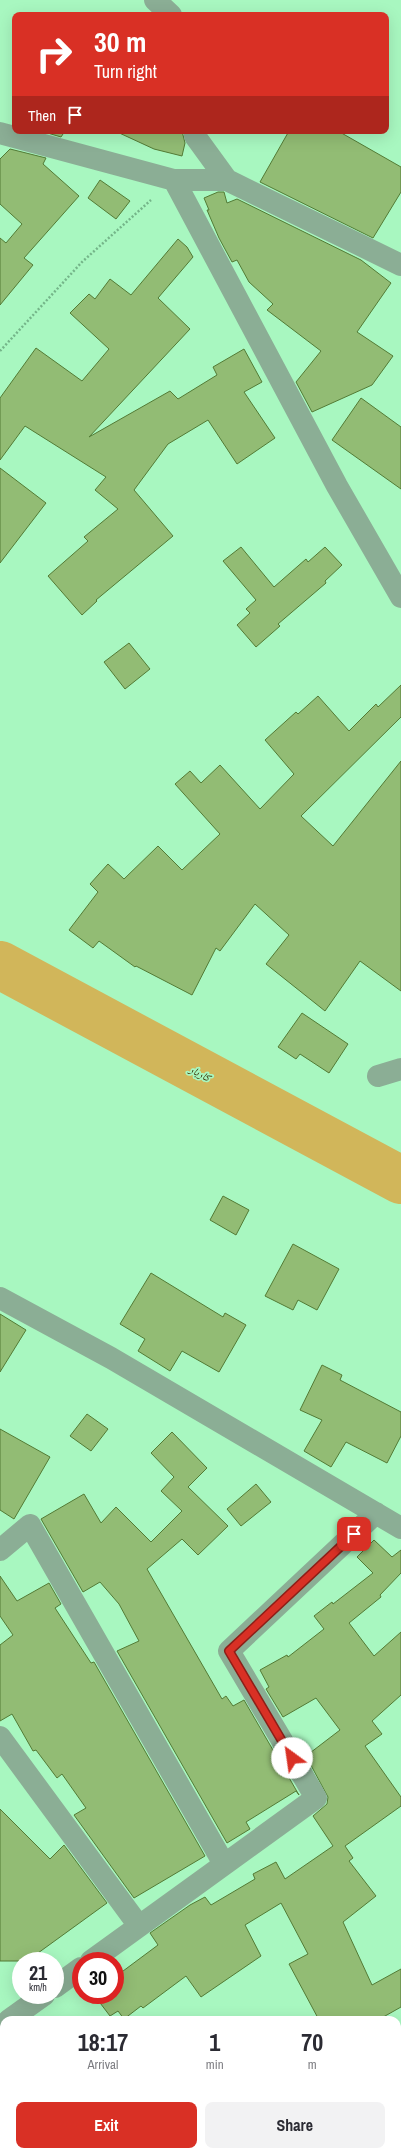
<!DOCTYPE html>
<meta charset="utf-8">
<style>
body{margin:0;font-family:"Archivo Narrow","Noto Naskh Arabic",sans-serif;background:#f2f2f3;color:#2b2b33;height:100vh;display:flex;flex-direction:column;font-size:15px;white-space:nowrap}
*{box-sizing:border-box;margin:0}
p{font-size:13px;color:#7c7c81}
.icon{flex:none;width:22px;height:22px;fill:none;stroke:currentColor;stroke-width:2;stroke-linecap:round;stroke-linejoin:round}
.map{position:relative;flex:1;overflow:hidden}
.sheet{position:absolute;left:0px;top:2016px;width:401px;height:140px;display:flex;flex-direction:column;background:#fff;border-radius:12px 12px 0 0;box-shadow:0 4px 16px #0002}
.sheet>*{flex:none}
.guide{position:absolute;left:12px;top:12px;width:377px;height:122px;border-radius:8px;box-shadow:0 4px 16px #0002;background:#d93025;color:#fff;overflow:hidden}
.speed{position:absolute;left:12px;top:1952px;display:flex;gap:8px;font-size:20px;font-weight:700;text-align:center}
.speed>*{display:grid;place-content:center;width:52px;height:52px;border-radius:50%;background:#fff;box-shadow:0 4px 16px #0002;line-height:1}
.speed small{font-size:10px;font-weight:400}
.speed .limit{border:6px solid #d22;background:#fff;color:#111}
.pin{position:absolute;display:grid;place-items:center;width:34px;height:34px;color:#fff;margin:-17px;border-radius:8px;box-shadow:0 2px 6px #0006}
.me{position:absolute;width:44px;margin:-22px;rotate:329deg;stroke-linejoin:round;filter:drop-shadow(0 0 3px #0008)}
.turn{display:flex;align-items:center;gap:14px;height:84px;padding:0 16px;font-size:18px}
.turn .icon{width:52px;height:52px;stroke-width:2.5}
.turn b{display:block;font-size:28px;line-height:34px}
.then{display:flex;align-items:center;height:38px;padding:0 16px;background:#0003;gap:8px;font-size:15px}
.eta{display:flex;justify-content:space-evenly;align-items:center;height:68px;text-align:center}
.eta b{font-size:24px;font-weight:700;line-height:28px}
.action{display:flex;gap:8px;margin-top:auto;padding:8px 16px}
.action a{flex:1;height:46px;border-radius:8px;background:#d93025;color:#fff;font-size:16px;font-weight:700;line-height:46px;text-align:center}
.action a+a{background:#f2f2f3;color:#2b2b33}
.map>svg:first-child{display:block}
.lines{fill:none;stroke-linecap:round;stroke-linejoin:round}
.river{stroke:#d1b65a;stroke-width:48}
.building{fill:#92bc74;stroke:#537b35}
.path{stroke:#74b589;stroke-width:2.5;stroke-dasharray:2 2;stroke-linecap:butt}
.minor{stroke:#8bae95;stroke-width:22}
.route-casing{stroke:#8d1f18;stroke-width:10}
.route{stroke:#d93025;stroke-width:7}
.labels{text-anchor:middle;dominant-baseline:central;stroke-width:3.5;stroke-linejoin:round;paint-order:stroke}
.water-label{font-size:11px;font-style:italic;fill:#3d3208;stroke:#a8f7c0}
</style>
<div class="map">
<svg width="401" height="2156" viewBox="0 0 401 2156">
<rect width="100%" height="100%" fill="#a8f7c0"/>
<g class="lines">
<!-- river -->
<path class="river" d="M0,965l401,215"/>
</g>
<!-- building -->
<path class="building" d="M41,131h24l-4,6z
M115,131h67l3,12 -3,13 -28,-7z
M289,131h49l63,36v25l-28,46 -113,-56z
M10,149l36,9 -3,6 36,32 -55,62 9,7 -33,40v-67l6,5 16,-19 -22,-20v-45z
M100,180l30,21 -14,18 -28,-21z
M218,192h6l3,11 10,-4 124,61 30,23 -34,49 36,24 -21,29 -60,27 -16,-30 25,-31 -54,-41 6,-6 -24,-22 -12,-22 -5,2 -13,-24 -12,-28h2l-5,-12z
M178,239l9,8 6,10 -35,41 32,31 -101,108 81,-46 8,8 39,-24 -4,-8 31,-18 18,33 -18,10 31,46 -38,26 -29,-44 -40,24 -34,46 39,46 -77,64 1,1 -15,14 -34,-39 40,-35 -4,-4 34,-28 -23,-19 11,-13 -81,-51 -25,34v-62l36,-50 46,33 27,-32 -39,-36 19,-19 6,5 15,-20 21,16z
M361,398l40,29v62l-69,-49z
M0,468l46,35 -46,60z
M241,547l33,40 32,-28 2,3 17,-15 17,18 -17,16 1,2 -48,41 2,2 -24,21 -19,-22 13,-12 -4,-4 10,-9 -33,-39z
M129,643l21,26 -25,20 -21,-27z
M401,685v32l-100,99 32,30 68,-85v230l-41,-30 -35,50 -59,-47 23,-29 -34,-31 -35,47 -4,-3 -24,47 -56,-29 -1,1 -36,-26 -6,7 -24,-18 29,-38 -8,-8 18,-20 16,15 34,-33 24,24 38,-36 -45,-50 15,-13 11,12 19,-18 40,44 34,-35 -29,-34 31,-28 2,2 20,-18 31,35 27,-27 2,3z
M302,1013l46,31 -19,29 -29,-19 -4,5 -18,-12z
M223,1196l26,14 -13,25 -26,-15z
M293,1244l46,25 -22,41 -19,-10 -5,10 -28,-14z
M151,1273l72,44 2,-4 21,12 -27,47 -37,-21 -12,20 -32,-20 7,-12 -25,-15z
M0,1314l26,16 -26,42z
M322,1365l20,10 -2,5 61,32v24l-14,27 -41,-21 -15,25 -27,-16 18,-31 -22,-10z
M87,1414l21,15 -17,22 -21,-15z
M0,1429l50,28 -36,62 -14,-9z
M172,1432l35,36 -19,19 40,39 -30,29 -16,-16 -35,30 75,130 4,-3 7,10 11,-6 55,95 -3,-4 -50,31 4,7 -23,14 -110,-192 22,-10 -20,-37 -19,-22 -17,10 -42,-73 43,-25 17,29 15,-16 35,35 31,-31 -21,-20 13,-14 -23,-24z
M256,1484l15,18 -30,24 -14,-17z
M374,1540l18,17 9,-7v23l-21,22 1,2 -32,26 25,33 27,-24v63l-29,26 10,13 -17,12 36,51v9l-56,40 8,12 -4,3 27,35 -33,26 29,63 29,-16v38l-23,13h-59l-30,-56 19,-10 -27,-51 -36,22 16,31 -60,41 -15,-21 -43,32 -2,-2 -17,13 -6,-8 -8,5 -16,-21h21v-18l43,-32 -8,-12 40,-28 15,-8 6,8 44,-26 -2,-5 23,-12 9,17 48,-33 -20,-30 14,-12 1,-7 -22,-41 34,-26 -24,-32 -33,19 -17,-28 3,-2 -9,-17 27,-15 1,2 36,-28 -10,-13 18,-14 1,2 40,-31 -16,-16z
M0,1576l17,25 32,-18 12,21 -6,4 36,55 3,-1 111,194 -71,42 -60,-83 12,-7 -24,-34 -5,4 -21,-28 -3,1 -21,-37 -12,7v-76l13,-10 -13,-19z
M0,1809l50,50 14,-14 43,58 -80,58h-27z"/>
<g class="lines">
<!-- path -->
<path class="path" d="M0,351l82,-89 69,-62"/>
<!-- minor -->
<path class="minor" d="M155,0l16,15
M195,131v5l32,44
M0,133l174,47h53l174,85
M174,180l163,306 64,111
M378,1076l23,-7
M0,1298l111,60 290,170
M0,1550l30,-25 194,339
M0,1737l139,189
M91,1961l225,-163 -87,-147 147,-138
M55,1987l26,-19
M9,2020l35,-25
M397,2050l4,-3
M242,2156l4,-4"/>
</g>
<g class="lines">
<!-- route casing -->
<g class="route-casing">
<path id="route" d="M292,1758l-63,-107 125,-117"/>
</g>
<!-- route -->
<use href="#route" class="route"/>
</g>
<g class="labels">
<!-- water labels -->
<g class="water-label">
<text transform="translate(200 1073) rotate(28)">کاربار</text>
</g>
</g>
</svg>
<div class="speed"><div>21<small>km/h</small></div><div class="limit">30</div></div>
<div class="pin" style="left:354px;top:1534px;background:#d93025"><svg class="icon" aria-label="arrive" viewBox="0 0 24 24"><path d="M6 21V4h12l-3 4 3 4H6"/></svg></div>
<svg class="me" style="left:292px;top:1758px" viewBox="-20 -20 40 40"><circle r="19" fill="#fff"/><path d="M0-13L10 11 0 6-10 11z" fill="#d93025"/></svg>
<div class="guide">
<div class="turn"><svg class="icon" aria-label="right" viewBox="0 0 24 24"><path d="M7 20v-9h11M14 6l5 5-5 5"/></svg><div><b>30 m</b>Turn right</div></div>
<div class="then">Then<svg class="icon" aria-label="arrive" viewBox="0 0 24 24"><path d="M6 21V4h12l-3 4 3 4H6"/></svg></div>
</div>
<section class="sheet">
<div class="eta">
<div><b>18:17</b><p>Arrival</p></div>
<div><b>1</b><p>min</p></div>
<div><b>70</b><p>m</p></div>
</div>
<div class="action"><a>Exit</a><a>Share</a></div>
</section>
</div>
